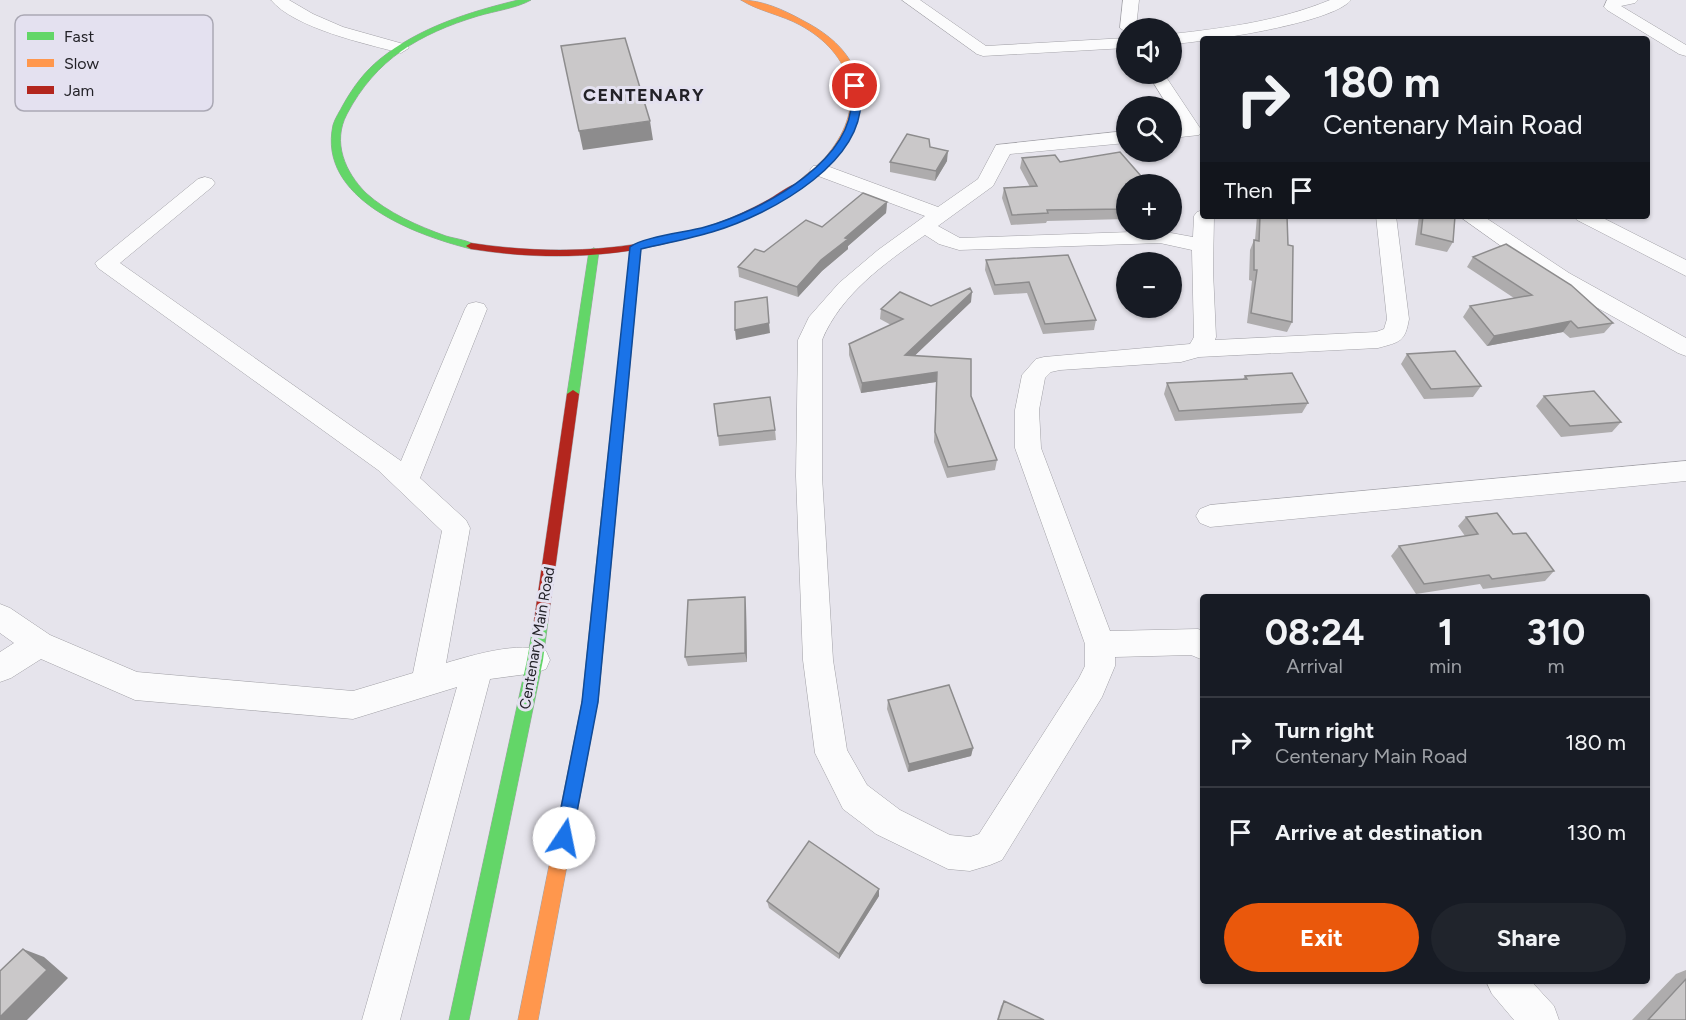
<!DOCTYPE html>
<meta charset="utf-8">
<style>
body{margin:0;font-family:Figtree,sans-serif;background:#20242c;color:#f1f3f6;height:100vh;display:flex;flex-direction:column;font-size:22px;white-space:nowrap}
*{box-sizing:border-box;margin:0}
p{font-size:20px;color:#9ea1a6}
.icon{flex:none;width:33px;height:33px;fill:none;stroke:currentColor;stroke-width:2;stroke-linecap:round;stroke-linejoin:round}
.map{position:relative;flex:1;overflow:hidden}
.details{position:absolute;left:1200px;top:594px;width:450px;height:390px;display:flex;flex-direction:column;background:#171b24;border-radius:6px;box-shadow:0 2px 4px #0004}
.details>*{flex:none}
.hud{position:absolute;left:1200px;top:36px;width:450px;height:183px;border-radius:6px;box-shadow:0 2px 4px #0004;background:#171b24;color:#f1f3f6;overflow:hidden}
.tools{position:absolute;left:1116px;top:18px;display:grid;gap:12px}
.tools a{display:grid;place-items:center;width:66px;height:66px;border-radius:50%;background:#171b24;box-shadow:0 2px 4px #0004;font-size:30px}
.pin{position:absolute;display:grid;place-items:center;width:51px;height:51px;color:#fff;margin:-26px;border:3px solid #fff;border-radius:50%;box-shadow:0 2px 6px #0007}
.me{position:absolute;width:66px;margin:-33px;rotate:11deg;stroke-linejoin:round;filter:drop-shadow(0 0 4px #0008)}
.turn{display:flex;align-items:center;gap:21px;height:126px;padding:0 24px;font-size:27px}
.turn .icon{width:78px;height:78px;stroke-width:2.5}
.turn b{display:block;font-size:42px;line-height:51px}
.then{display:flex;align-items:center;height:57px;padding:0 24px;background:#0003;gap:12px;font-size:22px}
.eta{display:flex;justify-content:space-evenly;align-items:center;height:102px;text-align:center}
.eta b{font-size:36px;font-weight:700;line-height:42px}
.primary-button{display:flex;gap:12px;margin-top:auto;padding:12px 24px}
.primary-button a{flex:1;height:69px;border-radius:36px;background:#ea580c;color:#fff;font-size:24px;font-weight:700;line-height:69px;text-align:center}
.primary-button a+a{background:#20242c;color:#f1f3f6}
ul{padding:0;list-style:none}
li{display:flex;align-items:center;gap:18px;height:90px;padding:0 24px;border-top:2px solid #363941}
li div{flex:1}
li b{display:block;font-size:22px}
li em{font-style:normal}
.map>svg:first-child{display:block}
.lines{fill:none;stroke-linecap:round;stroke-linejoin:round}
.street-casing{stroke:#a1a0a6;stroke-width:1}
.fast-casing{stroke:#a1a0a6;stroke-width:1}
.slow-casing{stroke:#a1a0a6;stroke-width:1}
.jam-casing{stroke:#a1a0a6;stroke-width:1}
.street{fill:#fbfbfc;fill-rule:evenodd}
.fast{fill:#63d668;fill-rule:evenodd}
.slow{fill:#ff974d;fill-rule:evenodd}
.jam{fill:#b3261e;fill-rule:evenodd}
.wall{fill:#aeacad}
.shaded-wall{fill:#8d8c8d}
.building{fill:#cac8c9;stroke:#8d8c8d;stroke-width:1.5}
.route{fill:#1a73e8;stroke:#114b97;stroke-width:1.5}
.labels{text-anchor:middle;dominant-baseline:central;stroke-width:6;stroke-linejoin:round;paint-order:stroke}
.street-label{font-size:15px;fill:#232228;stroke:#e4e1f0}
.far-district-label{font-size:18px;font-weight:bold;letter-spacing:1.5px;fill:#232228;stroke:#e4e1f0}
.key{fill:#e4e1f0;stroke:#aaa8b4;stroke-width:1.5}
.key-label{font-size:16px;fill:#232228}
</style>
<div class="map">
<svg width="1686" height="1020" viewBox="0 0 1686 1020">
<rect width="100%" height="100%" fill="#e6e4ec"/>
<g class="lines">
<!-- street casing -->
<g class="street-casing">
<path id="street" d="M271,0h18l24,14 30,13 64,18 2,3 -8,5c-35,-9 -107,-25 -130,-53z
M902,0h18l66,46 140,-8v10l-143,8 -6,-2z
M1123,0h16l-3,28h-10v4l-6,-4z
M1330,0h21c-20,24 -148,42 -179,44v-10c54,-6 107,-13 158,-34z
M1607,0h31l-3,3 -14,3 65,39v11l-7,-2 -72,-44 -3,-3z
M1148,74h16l38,57 -3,4 -27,3v-10l9,-1 -9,-15v-6h-4z
M1126,131v12l-116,11 -17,32 -55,40 22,12 200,-7 33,6 1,-21 3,-4 6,-2v6h11l-1,55 3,66 -1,3 161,-8 8,-3 3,-10 -11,-103h20l13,103c-4,23 -9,23 -31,29l-179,9 -18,5 -121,8 -9,2 -6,6 -6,32 2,38 69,183 88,-2 5,2v29l-12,-5 -76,2v9l-13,31 -100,163 -12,5 -20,6 -22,-2 -72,-35 -33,-25 -28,-56 -12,-93 -7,-184 2,-136 11,-23 30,-34 39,-33 47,-34 -112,-42 -3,-4 3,-4h14l111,41 40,-28 18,-34zM925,235l14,9 20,6 201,-7 32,7 2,87 -4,7 -146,13 -8,2 -14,16 -7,35v38l70,196v22l-6,12 -100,156 -9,3 -20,-2 -50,-25 -33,-25 -20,-35 -14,-90 -11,-184v-136c19,-46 63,-77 103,-105z
M205,177l7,2 3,4 -3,4 -92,76 281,198 64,-152 3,-5 8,-2 8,2 3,5 -67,169 46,42 4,8 -24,135c27,-8 73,-22 100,-12l4,9 -4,9 -11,4 -45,6 -90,341h-38l95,-333 -104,32 -218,-19 -94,-41 -30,19 -11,4v-30l14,-9 -14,-10v-29l10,4 40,27 87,37 216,19 60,-18 29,-142 -64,-61 -280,-202 -3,-5 103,-84z
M1459,216h24l86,57 117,65v18l-8,-3 -125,-70z
M1574,216h25l87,44v16l-109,-56z
M1686,461v20l-476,46 -10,-4 -4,-7 4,-7 10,-4z
M1486,981h45l23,25 5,14h-45l-22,-26z"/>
</g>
<!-- fast casing -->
<g class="fast-casing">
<path id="fast" d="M518,0h13c-14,8 -36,11 -53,16 -59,18 -102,43 -131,98 -15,28 -2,58 19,79 22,20 52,33 80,43 10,3 23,4 30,10l-5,3c-56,-14 -154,-50 -138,-124 2,-7 7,-14 10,-20 10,-18 22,-34 37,-46 40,-32 89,-47 138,-59z
M594,248l5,3 -20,143 -6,4 -6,-4 22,-143z
M610,496l5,1 2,4 -19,201 -7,30 -6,2 -6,-2 -2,-5 5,-25 21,-201 2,-4z
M541,615l5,2 2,4 -5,39 -74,360h-20l78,-360 7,-39 2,-4z"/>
</g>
<!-- slow casing -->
<g class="slow-casing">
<path id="slow" d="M741,0c21,0 43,10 61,20 87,44 66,115 1,167l-8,-2c10,-11 24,-19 33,-31 40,-49 25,-100 -28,-129 -18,-10 -42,-14 -59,-25z
M636,244l5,3 -24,254 -2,4h-10l-2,-4 28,-254z
M585,720l6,2 2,5 -55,293h-20l59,-293 2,-5z"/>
</g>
<!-- jam casing -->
<g class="jam-casing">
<path id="jam" d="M800,182l5,3 -2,2c-104,62 -213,81 -332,62l-5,-3 5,-3c85,13 171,9 252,-22 13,-5 28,-12 41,-19 12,-6 23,-16 36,-20z
M573,390l6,4 -31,227 -2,4 -5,2 -5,-2 -2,-4 33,-227z"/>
</g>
<!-- street -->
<use href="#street" class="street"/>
<!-- fast -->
<use href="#fast" class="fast"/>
<!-- slow -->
<use href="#slow" class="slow"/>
<!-- jam -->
<use href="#jam" class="jam"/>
</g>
<!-- wall -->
<path class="wall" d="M930,147l17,14 -12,20 -45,-9v-10z
M1022,158l38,4 66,22v35l-79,2 -1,2 -35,2 -9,-27 2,-10 26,-1 -10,-19z
M1172,194l5,14 -3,10 -2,1z
M887,202l-1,11 -38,33v3l-26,22 -24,26 -59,-20 -1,-10 26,-15 58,-25z
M1257,216h30l1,29 4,77 -5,10 -40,-9 5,-42 -3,-1 1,-30 4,-10h1z
M1419,216h36l-2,26 -6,10 -32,-7z
M1068,255l28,65 -2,10 -51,4 -16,-41 -33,2 -9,-25 1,-10z
M1473,257l140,66 -9,10 -34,5 -7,-6 -76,14 -24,-29 7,-11 44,-8 -47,-31z
M971,302l-56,53 56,41 26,64 -2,10 -48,8 -13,-36 2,-60 -75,11 -12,-38v-11l42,-19 -11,-6 1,-10 50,-3z
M1407,354l74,32 -8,11 -49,2 -23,-35z
M1245,376l63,27 -6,10 -127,8 -11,-27 3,-11 76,-4z
M1544,396l77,26 -9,10 -51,5 -25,-31z
M775,430l1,10 -57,6 -1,-10z
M1466,517l47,17 41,37 -9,10 -62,8 -3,-5 -64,10 -25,-38 8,-10 66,-10 -7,-10z
M746,606l1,56 -59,4 -3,-9z
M888,700l85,48 -2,8 -63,16 -21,-63z
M879,896l-40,63 -70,-51 -2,-7z
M1686,970v50h-54l44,-46z
M1004,1001l40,19h-47l4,-14z"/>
<!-- shaded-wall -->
<path class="shaded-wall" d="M650,121l3,19 -70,10 -4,-19z
M948,151l-1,10 -12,20 1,-10z
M887,202l-1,11 -38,33v3l-26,22 -24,26 -1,-10 24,-27 24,-22z
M972,292l-1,10 -66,63v-10z
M1571,321l-8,11 -76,14 7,-10z
M769,323l1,10 -34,7 -1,-10z
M937,372l-1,10 -75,11 1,-10z
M745,597l1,9 1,56 -2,-9z
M973,748l-2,8 -63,16 1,-8z
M879,889v7l-40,63v-5z
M23,949l21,8 24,21 -41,42h-27v-3z"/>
<!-- building -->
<path class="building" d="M625,38l25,83 -71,10 -18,-85z
M907,134l22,5 1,8 18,4 -12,20 -46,-9z
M1120,152l28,32h-22v25l-79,1 1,3 -36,2 -8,-27 33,-2 -15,-28 33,-3 5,7z
M863,193l24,9 -42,36 3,1 -27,21 -24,27 -59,-20 17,-18 9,3 42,-32 16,7z
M1172,194l5,14h-5z
M1260,216h27l1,29 5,1 -1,76 -41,-9 6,-43h-3v-30l5,1z
M1423,216h32l-2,26 -32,-8z
M1506,244l65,41 42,38 -35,5 -7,-7 -77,15 -24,-30 62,-11 -59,-38z
M1068,255l28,65 -51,4 -16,-42 -34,3 -9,-25z
M970,288l2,4 -67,63 66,4v37l26,64 -49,7 -13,-35 2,-60 -75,11 -13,-39 54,-25 -22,-10 19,-17 31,14z
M767,297l2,26 -34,7v-28z
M1455,351l26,35 -50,3 -24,-35z
M1292,373l16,30 -129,8 -12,-28 80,-4 -2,-3z
M1594,391l27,31 -51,4 -26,-30z
M770,397l5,33 -57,6 -4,-32z
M1497,513l16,21 13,-1 28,38 -62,8 -3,-4 -65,9 -25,-38 79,-12 -12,-17z
M745,597v56l-60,4 3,-57z
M949,685l24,63 -64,16 -21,-64z
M809,841l70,48 -40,65 -72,-53z
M23,949l24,21 -47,47v-46z
M1686,979v41h-38z
M1004,1001l40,19h-46z"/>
<!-- route -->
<path class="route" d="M855,83l4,3c16,73 -89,129 -147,146 -23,7 -47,11 -71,17l-43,453 -26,136 -2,6 -6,3 -6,-3 -3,-6 27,-136 48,-455c12,-10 58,-15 75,-20 57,-16 160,-70 145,-141z"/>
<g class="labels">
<!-- street labels -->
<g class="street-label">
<text transform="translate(537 638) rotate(-80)">Centenary Main Road</text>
</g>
<!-- far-district labels -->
<g class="far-district-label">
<text x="644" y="95">CENTENARY</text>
</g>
</g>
<!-- legend -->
<rect x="15" y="15" width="198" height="96" rx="9" class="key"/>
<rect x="27" y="32" width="27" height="8" fill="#63d668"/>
<rect x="27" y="59" width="27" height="8" fill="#ff974d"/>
<rect x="27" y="86" width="27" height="8" fill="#b3261e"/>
<g class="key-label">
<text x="64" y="42">Fast</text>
<text x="64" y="69">Slow</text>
<text x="64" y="96">Jam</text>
</g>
</svg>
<div class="tools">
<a><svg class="icon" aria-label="sound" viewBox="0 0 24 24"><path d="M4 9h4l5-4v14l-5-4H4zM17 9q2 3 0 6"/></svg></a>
<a><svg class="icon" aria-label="search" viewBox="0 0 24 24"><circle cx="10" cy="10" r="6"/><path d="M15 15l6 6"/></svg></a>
<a>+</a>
<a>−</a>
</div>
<div class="pin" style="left:855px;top:86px;background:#d93025"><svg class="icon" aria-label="arrive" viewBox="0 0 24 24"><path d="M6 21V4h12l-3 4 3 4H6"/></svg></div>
<svg class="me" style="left:564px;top:838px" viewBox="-20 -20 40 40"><circle r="19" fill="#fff"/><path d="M0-13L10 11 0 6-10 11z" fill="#1a73e8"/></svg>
<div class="hud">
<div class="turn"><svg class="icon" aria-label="right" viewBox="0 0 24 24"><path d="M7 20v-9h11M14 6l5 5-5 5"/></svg><div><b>180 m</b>Centenary Main Road</div></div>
<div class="then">Then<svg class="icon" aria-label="arrive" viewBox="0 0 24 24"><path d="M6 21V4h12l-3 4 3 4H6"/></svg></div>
</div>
<section class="details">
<div class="eta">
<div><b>08:24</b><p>Arrival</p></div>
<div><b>1</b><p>min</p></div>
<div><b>310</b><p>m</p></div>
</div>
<ul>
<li><svg class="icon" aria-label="right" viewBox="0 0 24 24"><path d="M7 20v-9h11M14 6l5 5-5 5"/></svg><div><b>Turn right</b><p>Centenary Main Road</p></div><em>180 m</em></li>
<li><svg class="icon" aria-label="arrive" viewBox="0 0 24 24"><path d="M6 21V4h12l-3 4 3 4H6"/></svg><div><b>Arrive at destination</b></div><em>130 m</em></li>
</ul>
<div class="primary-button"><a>Exit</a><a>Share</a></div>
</section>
</div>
